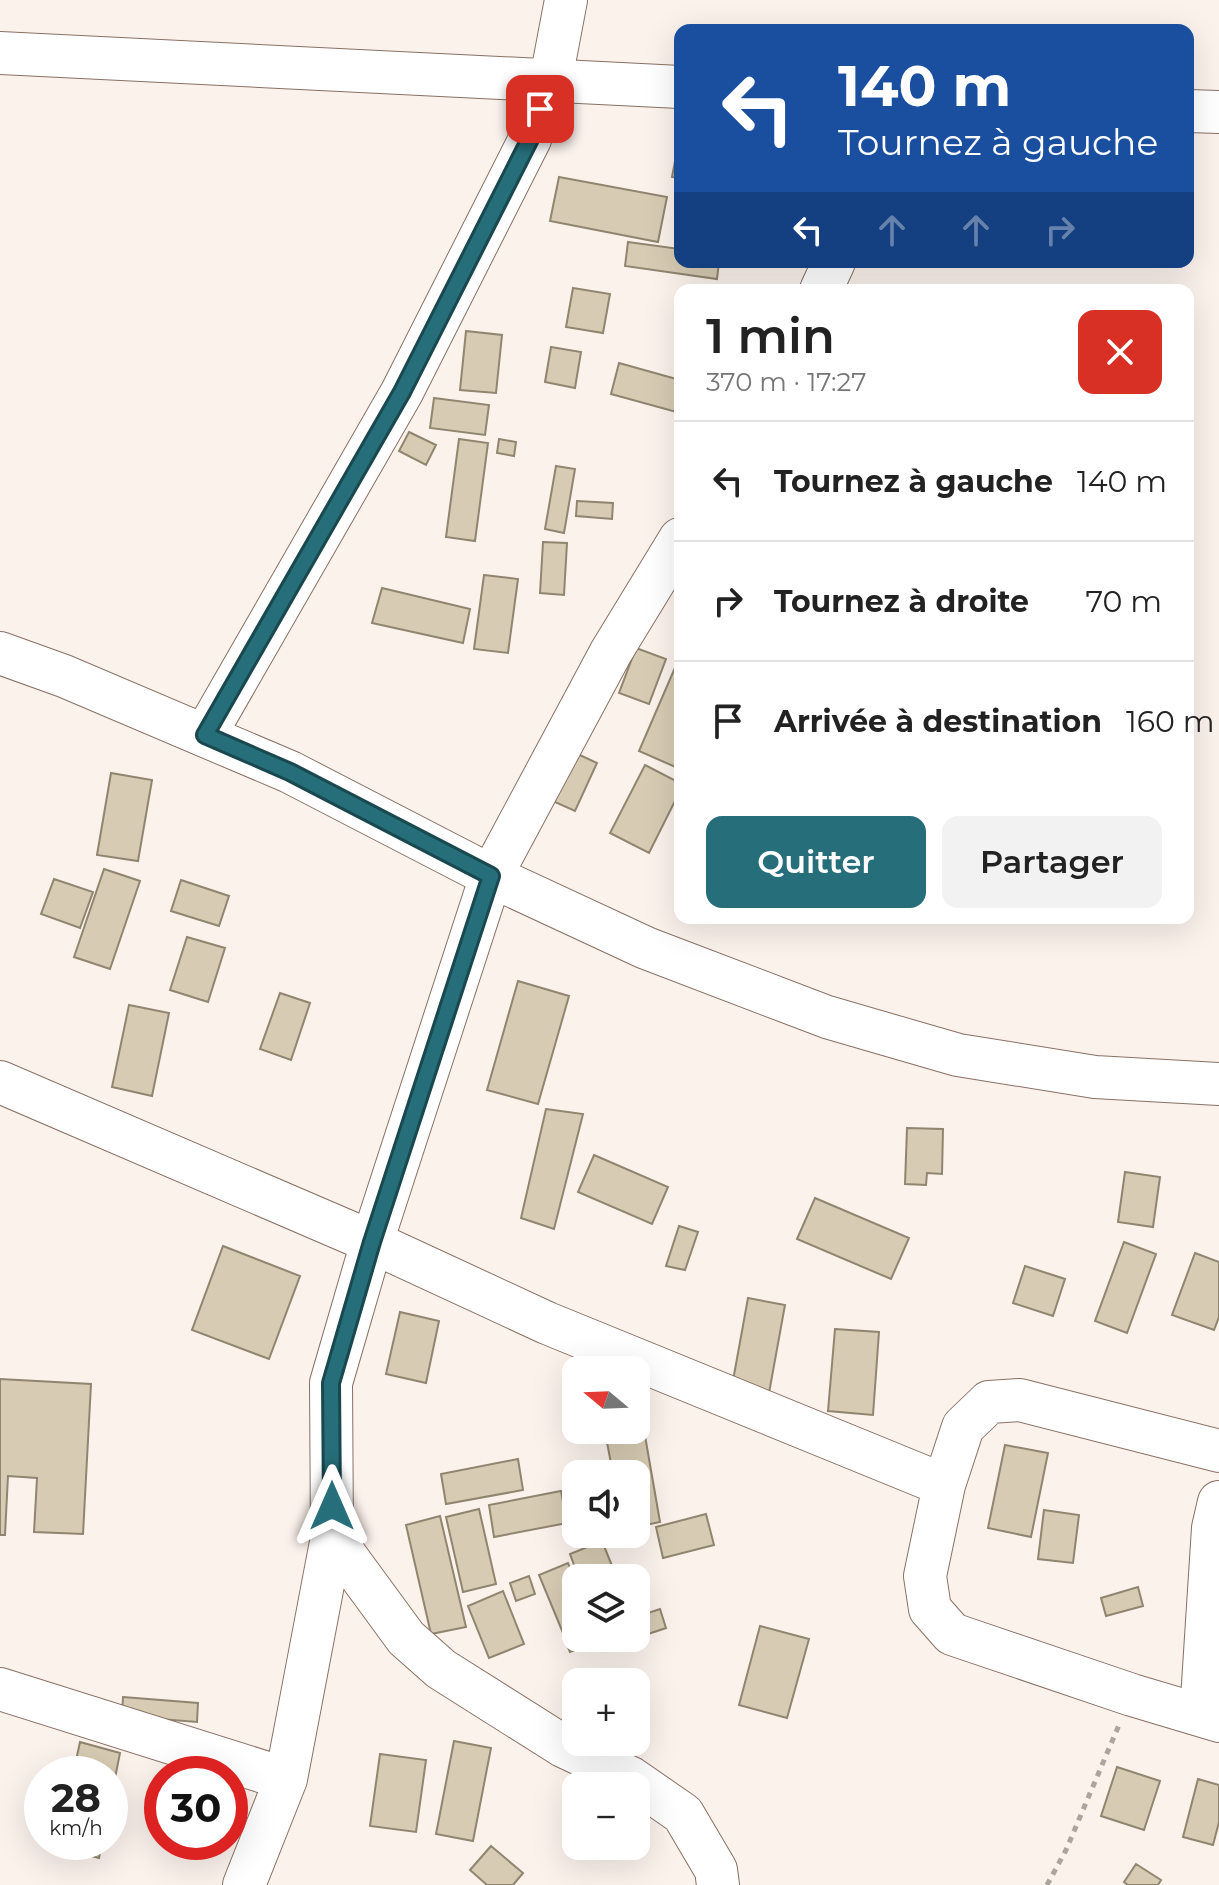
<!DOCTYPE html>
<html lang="fr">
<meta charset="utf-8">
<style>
body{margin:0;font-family:Montserrat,sans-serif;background:#f2f2f2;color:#222;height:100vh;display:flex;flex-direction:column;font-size:30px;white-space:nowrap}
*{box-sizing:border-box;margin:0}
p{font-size:26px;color:#767676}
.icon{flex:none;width:44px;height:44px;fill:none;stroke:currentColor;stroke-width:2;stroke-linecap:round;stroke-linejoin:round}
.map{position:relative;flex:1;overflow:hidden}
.drawer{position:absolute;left:674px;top:284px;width:520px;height:640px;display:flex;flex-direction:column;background:#fff;border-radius:16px;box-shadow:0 8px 32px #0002}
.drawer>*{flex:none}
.hud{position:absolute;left:674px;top:24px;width:520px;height:244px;border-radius:16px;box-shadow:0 8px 32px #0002;background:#1a4fa0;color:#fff;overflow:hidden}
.needle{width:52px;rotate:289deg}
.fabs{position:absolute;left:562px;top:1356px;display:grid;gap:16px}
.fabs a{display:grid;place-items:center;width:88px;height:88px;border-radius:16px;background:#fff;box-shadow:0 8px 32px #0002;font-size:40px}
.speed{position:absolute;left:24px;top:1756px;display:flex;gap:16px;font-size:40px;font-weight:700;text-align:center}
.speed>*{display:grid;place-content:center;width:104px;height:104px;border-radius:50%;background:#fff;box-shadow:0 8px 32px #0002;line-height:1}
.speed small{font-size:20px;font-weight:400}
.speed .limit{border:12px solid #d22;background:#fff;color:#111}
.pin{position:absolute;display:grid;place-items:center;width:68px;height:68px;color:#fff;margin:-34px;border-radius:16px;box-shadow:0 4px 12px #0006}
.me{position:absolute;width:88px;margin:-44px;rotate:0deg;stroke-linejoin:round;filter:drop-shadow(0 0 6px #0008)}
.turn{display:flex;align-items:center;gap:28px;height:168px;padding:0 32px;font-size:36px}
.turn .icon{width:104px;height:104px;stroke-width:2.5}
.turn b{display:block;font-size:56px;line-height:68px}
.lanes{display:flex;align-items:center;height:76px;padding:0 32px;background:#0003;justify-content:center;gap:40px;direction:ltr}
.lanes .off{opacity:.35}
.round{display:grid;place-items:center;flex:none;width:84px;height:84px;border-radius:16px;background:#f2f2f2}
.overview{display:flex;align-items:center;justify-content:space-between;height:136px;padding:0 32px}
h1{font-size:48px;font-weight:600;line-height:60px}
.button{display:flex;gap:16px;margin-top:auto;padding:16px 32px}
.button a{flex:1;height:92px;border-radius:16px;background:#266f7a;color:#fff;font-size:32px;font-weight:600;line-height:92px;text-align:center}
.button a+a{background:#f2f2f2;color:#222}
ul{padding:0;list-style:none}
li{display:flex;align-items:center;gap:24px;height:120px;padding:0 32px;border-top:2px solid #e0e0e0}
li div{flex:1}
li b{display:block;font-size:30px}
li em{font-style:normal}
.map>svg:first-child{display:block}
.building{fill:#d7cbb3;stroke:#90856f;stroke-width:2}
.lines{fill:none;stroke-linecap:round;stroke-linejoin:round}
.minor-casing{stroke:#887164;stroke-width:44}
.path{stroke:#aea49e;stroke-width:5;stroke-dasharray:6 6;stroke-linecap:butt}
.minor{stroke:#fff;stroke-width:42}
.route-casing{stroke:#19484f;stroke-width:20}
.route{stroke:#266f7a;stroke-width:14}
</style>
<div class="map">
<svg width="1219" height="1885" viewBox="0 0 1219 1885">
<rect width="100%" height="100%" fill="#fcf2ec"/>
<!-- building -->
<path class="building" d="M680,135v43l-8,-1z
M559,177l108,20 -9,45 -108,-21z
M628,242l52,7v13h39l-2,17 -92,-13z
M573,288l37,6 -7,39 -37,-6z
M466,331l36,4 -6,58 -36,-3z
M551,347l30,5 -6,36 -30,-6z
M619,363l61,17v33l-69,-19z
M434,398l55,7 -4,30 -55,-7z
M409,432l27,13 -10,20 -27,-14z
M459,439l29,4 -13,98 -29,-4z
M499,439l17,3 -2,14 -17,-3z
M556,466l19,3 -11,64 -19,-4z
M577,501l36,2 -1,16 -36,-3z
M543,542l24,1 -3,52 -24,-2z
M484,575l34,4 -10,74 -34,-4z
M382,588l88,21 -7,34 -91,-20z
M636,648l30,11 -17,45 -30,-11z
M677,663l3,2v104l-41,-18z
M569,750l28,13 -22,48 -29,-13z
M645,765l35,18v8l-31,62 -39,-20z
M111,773l41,7 -14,81 -41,-6z
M104,869l36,12 -30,88 -36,-12z
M54,879l39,13 -13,36 -39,-14z
M181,880l48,16 -10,30 -48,-15z
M187,937l38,11 -17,54 -38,-12z
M518,981l51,15 -31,108 -51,-14z
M280,993l30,10 -19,57 -31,-11z
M129,1005l40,8 -17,83 -40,-9z
M546,1109l37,5 -29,115 -33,-11z
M907,1128l36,1 -1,45 -15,-1 -1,12 -21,-1z
M594,1155l74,32 -16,37 -74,-32z
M1125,1172l35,5 -7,50 -35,-5z
M815,1198l94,40 -18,41 -94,-40z
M679,1226l19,6 -13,38 -19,-4z
M1124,1242l32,12 -29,79 -32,-12z
M223,1246l77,30 -31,83 -77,-29z
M1195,1253l24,9v55l-5,13 -42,-15z
M1025,1266l40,13 -12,37 -40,-13z
M748,1298l37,7 -16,88 -37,-7z
M400,1312l39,9 -13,62 -40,-9z
M835,1329l44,3 -6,83 -45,-4z
M0,1379l91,5 -8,150 -49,-2 3,-54 -29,-2 -3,59h-5z
M644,1430l16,92 -24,5v-53h-23l-7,-37z
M1005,1445l43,8 -17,84 -43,-9z
M518,1459l5,31 -77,14 -5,-30z
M561,1491l6,32 -73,14 -5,-32z
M479,1509l17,75 -33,8 -17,-75z
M1044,1510l35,5 -6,48 -35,-4z
M706,1514l8,31 -51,13 -7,-31z
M440,1516l26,111 -35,7 -25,-109z
M602,1541l15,37h-38l-9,-24z
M568,1563l8,20v45l-13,5 -24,-58z
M529,1576l6,18 -19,7 -6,-18z
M1138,1587l5,19 -37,10 -5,-18z
M503,1591l21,53 -35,14 -21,-52z
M660,1609l6,19 -30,10v-21z
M760,1626l49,13 -22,79 -48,-13z
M576,1633v5h21l1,4 -28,10 -6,-14z
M123,1697l75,6 -1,19 -75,-6z
M454,1741l37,7 -18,93 -37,-7z
M80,1742l40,11 -10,50v-29h-37z
M380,1754l46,6 -10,72 -46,-6z
M1117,1767l43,14 -16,49 -43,-14z
M1198,1779l21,6v37l-6,23 -30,-8z
M59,1842h43l-3,16 -41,-11z
M491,1846l32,27 -10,12h-26l-17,-15z
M1136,1864l25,16 -3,5h-30l-4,-3z"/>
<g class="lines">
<!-- minor casing -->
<g class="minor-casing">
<path id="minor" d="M0,53l680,34
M1188,111l31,1
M821,290l13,-28
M0,653l64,23 226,96 201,104 155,72 181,69 131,38 137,22 124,7
M205,735l197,-343 128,-253 21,-60 15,-79
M0,1082l372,160 175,81 397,162
M1219,1451l-199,-51 -31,2 -26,25 -19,58 -19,91 5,33 22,25 180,61 87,26
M332,1537l74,101 35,31 122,77 68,32 52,36 33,56 2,15
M0,1689l286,90
M1201,1715l12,-187 6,-26
M244,1885l42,-106 46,-242 -1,-154 41,-141 119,-366 120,-224 69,-113"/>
</g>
<!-- path -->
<path class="path" d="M1047,1885l19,-35 53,-125"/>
<!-- minor -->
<use href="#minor" class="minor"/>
</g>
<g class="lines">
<!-- route casing -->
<g class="route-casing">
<path id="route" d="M332,1506l-1,-123 41,-141 119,-366 -201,-104 -85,-37 197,-343 128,-253 10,-30"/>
</g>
<!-- route -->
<use href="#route" class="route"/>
</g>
</svg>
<div class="fabs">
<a><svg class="needle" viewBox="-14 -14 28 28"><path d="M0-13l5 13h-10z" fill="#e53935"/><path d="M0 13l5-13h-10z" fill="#767676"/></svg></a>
<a><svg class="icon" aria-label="sound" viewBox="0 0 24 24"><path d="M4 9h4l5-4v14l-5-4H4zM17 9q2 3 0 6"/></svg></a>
<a><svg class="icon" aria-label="layers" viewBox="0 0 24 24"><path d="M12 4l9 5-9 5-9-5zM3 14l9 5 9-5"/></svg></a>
<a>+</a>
<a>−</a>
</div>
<div class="speed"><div>28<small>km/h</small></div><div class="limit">30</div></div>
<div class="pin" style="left:540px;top:109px;background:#d93025"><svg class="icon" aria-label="arrive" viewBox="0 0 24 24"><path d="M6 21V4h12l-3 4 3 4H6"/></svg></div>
<svg class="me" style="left:332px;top:1506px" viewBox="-20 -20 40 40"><path d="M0-17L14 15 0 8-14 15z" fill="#266f7a" stroke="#fff" stroke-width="4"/></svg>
<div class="hud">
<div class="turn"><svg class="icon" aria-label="left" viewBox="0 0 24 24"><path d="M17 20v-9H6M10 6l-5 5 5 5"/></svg><div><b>140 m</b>Tournez à gauche</div></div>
<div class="lanes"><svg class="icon" aria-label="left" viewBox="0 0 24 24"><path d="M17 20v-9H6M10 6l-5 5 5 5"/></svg><svg class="icon off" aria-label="ahead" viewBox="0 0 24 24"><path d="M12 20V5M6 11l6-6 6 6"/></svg><svg class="icon off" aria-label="ahead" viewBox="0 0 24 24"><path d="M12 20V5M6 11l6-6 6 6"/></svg><svg class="icon off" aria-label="right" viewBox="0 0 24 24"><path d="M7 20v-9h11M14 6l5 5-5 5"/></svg></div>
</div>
<section class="drawer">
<div class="overview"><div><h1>1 min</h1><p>370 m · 17:27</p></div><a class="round" style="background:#d93025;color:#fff"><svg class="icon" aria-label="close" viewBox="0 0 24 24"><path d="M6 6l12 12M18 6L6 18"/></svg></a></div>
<ul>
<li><svg class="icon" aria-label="left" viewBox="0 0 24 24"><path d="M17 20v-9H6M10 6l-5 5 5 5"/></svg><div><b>Tournez à gauche</b></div><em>140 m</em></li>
<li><svg class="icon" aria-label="right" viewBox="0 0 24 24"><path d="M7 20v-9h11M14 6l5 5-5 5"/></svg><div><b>Tournez à droite</b></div><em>70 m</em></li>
<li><svg class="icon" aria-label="arrive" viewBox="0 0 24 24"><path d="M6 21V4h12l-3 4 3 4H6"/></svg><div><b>Arrivée à destination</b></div><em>160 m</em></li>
</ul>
<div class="button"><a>Quitter</a><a>Partager</a></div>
</section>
</div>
